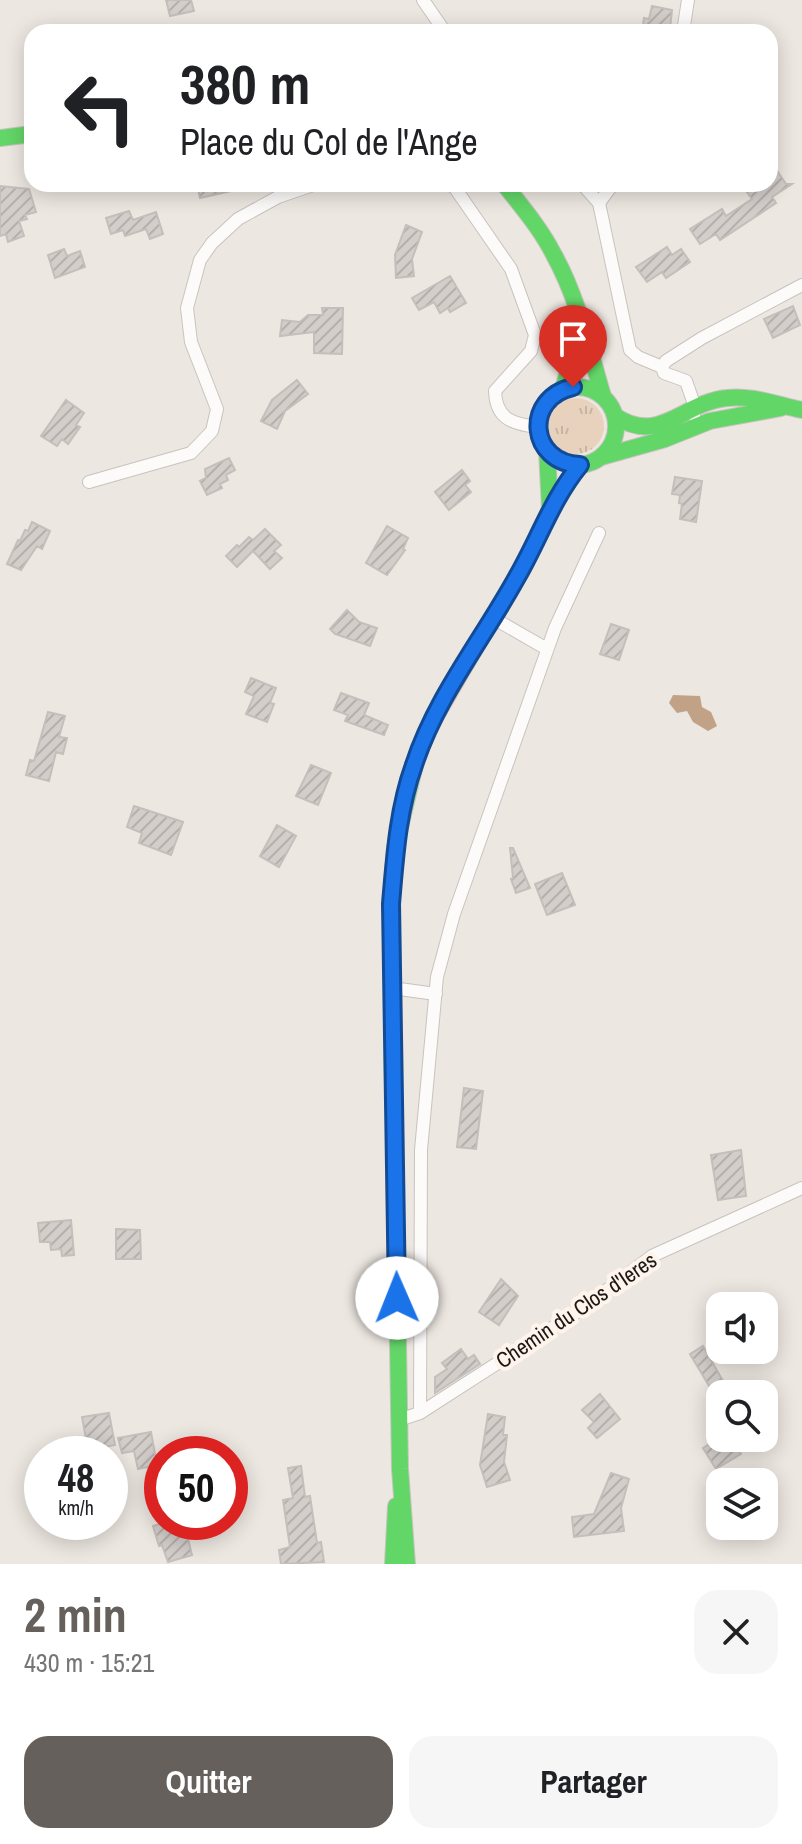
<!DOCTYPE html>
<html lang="fr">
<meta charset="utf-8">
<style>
body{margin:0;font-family:"Archivo Narrow",sans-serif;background:#f6f6f6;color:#202124;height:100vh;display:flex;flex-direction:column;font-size:30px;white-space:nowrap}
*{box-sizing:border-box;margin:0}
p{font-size:26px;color:#757577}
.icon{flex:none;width:44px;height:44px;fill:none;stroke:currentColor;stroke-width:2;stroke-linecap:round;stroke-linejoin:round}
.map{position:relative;height:1564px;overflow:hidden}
.sheet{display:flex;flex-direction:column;background:#fff;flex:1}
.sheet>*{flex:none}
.hud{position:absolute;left:24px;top:24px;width:754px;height:168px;border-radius:24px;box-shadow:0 4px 20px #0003;background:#fff;color:#202124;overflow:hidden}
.fabs{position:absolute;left:706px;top:1292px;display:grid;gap:16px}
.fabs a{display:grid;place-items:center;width:72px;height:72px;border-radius:16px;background:#fff;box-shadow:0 4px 20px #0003;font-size:40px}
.speed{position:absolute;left:24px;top:1436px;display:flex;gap:16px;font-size:40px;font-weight:700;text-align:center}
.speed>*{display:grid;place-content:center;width:104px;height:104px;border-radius:50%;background:#fff;box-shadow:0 4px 20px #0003;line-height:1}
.speed small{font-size:20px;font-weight:400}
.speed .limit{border:12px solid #d22;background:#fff;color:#111}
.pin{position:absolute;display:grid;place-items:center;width:68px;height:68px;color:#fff;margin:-82px -34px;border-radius:50% 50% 50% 0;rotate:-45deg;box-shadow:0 0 8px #0007}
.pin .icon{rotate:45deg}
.me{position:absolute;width:88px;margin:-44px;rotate:359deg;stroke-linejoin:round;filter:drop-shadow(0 0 6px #0008)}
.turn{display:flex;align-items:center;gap:28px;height:168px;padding:0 24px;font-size:36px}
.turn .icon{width:104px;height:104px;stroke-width:2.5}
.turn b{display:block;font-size:56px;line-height:68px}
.round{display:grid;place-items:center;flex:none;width:84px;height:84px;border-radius:24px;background:#f6f6f6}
.summary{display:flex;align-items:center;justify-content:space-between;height:136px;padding:0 24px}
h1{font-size:48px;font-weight:800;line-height:60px;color:#66605c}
.cta{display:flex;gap:16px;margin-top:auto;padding:16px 24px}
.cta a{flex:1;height:92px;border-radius:24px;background:#66605c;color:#fff;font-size:32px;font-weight:800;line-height:92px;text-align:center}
.cta a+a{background:#f6f6f6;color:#202124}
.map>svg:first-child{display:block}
.grass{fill:url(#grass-tufts)}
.water{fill:#c2a287}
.building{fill:url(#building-hatch);stroke:#c4bfba;stroke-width:2}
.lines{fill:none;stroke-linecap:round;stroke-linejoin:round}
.street-casing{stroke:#c8c3bf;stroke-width:14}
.fast-casing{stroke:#c8c3bf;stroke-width:18}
.slow-casing{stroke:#c8c3bf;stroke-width:18}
.street{stroke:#fcfbfa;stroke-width:12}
.fast{stroke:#63d668;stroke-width:16}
.slow{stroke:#ff974d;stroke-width:16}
.route-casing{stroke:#114b97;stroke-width:20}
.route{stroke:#1a73e8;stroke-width:14}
.labels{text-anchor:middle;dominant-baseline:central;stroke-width:8;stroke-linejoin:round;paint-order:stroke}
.street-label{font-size:22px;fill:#1d1815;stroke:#fef4ec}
</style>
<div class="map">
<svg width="802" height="1564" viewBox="0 0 802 1564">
<defs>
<pattern id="grass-tufts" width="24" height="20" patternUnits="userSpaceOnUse" patternTransform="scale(2)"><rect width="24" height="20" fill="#e8d2be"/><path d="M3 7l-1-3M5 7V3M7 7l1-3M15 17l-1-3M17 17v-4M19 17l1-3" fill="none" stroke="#c7b4a2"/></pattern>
<pattern id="building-hatch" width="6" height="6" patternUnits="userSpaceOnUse" patternTransform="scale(2)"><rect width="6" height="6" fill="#d3ceca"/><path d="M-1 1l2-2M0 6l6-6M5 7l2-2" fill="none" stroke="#b5b0ad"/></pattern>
</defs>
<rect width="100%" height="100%" fill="#ede7e1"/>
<!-- grass -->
<path class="grass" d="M548 426a28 28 0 1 1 56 0a28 28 0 1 1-56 0Z"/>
<!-- water -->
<path class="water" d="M673,695l27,1 2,11 9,5 6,14 -9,5 -15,-9 -6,-11 -10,2 -8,-10z"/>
<!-- building -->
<path class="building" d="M166,0h25l3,11 -24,5z
M652,6l20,4 -2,19 -9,-3 -1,6h-18l2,-14 5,1z
M770,160l16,24h6l-20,13 4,6 -56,37 -4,-6 -16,10 -10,-15 32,-20 4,7 26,-17 -5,-7 12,-8h11z
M197,184h43v5l-40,9z
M0,186l29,3 7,23 -11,3 2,4 -8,2 5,15 -16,6 -2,-8 -6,2z
M129,211l4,9 23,-8 7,22 -13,5 -4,-10 -21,7 -2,-6 -12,4 -5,-16z
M406,225l16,7 -10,27 2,17 -18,2 -1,-23z
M667,247l5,8 9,-6 9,13 -24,16 -4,-6 -15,10 -11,-15z
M64,249l3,7 13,-5 5,16 -30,11 -7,-23z
M450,276l16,27 -16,9 -2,-4 -8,5 -6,-11 -15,8 -7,-12z
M793,306l7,19 -27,13 -9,-19z
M322,308h21l-1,46 -28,-1v-21l-34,4 2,-16 18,2 8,-7h15z
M297,380l11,14 -23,17 -8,18 -16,-8 11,-21z
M66,400l18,13 -8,12 4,2 -12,17 -6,-5 -5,7 -16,-10z
M229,458l6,12 -9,5 2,5 -8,4 2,4 -15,7 -7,-14 6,-3 -1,-9z
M462,470l8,11 -5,4 6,7 -22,18 -14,-18z
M675,477l27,4 -6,41 -16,-3 2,-15 -3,-1 1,-8 -8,-1z
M32,522l18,9 -8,18 -5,-3 -16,24 -14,-6 11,-24 2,1 5,-11 3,1z
M387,526l21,12 -5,11 2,1 -18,25 -21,-12z
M265,529l16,16 -7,6 8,7 -12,11 -17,-18 -16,16 -11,-11 11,-11 2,2 10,-10 4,3z
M347,610l12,12 18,6 -7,18 -35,-12 -5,-5z
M611,624l18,6 -10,30 -19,-6z
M251,678l25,10 -6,15 4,1 -7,18 -21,-8 8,-18 -9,-4z
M341,693l28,10 -5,12 24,10 -4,10 -39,-14 3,-6 -14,-5z
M48,712l17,4 -6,21 8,1 -4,16 -7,-2 -7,29 -23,-6 4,-15 4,1z
M311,765l20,8 -13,32 -22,-9z
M134,806l49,16 -12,33 -32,-12 3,-10 -15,-6z
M277,825l19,11 -17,31 -19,-11z
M510,848h3l17,40 -14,5 -5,-14 2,-1z
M562,873l13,32 -28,10 -12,-31z
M464,1088l19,3 -7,58 -19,-2z
M741,1150l5,46 -28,4 -7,-45z
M71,1220l3,35 -12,1 -1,-7 -10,1 -1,-8h-10l-2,-19z
M116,1229l24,1 1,29h-25z
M501,1279l17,17 -19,29 -20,-13z
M703,1346l20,35 -12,8 -21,-35z
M461,1349l7,10 6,-4 6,9 -45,29v-16l12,-8 -5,-6z
M600,1394l20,25 -23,19 -9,-10 6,-6 -12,-12z
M109,1413l6,32 -27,5 -6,-33z
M488,1414l17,3 -2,18h4l-3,27 6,18 -23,7 -7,-22z
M151,1432l6,33 -19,4 -4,-18 -12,2 -4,-15z
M719,1438h13l9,16 -25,15 -13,-21z
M301,1466l4,31 5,-1 7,47 4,-1 3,20 -43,2 -2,-14 11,-3 -7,-47 10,-2 -5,-30z
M611,1473l18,6 -8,29 3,23 -50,6 -2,-20 22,-3z
M166,1522h18l8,33 -24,7 -6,-17 -3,1 -6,-20z"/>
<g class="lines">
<!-- street casing -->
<g class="street-casing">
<path id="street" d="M423,0l22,32
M683,32l5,-32
M449,184l6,4 56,81 24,66 -4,16 -36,40c1,28 17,33 43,36
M582,184l17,19
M613,184l-14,19 31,147 8,7 24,10
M694,415l1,-8 -9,-26 -22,-8 -2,-6 4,-6 36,-23 100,-53
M89,482l102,-29 21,-22 5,-22 -26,-67 -4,-34 13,-48 12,-17 26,-24 40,-22 38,-13
M493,618l54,31
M392,988l44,6
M420,1413l1,-263 16,-173 17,-63 101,-286 44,-95
M399,1420l21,-7 163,-105 69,-52 150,-68"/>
</g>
<!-- fast casing -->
<g class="fast-casing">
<path id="fast" d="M0,138l32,-4
M504,184c18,23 37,45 50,71 24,43 35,94 49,141
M538 426a39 39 0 1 1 78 0a39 39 0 1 1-78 0Z
M563,389l9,-31 5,-37
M615,416c45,30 68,-14 112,-18 25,-3 50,7 75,12
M547,450l3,59
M601,457l64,-18 45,-18 71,-13
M393,1564l3,-58
M407,1564l-7,-95 -9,-565 4,-56 22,-92"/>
</g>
<!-- slow casing -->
<g class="slow-casing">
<path id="slow" d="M417,756l13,-30 101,-174 19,-43 30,-44"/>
</g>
<!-- street -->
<use href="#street" class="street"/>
<!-- fast -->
<use href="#fast" class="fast"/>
<!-- slow -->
<use href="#slow" class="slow"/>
</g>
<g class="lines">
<!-- route casing -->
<g class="route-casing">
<path id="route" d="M397,1298l-6,-394c4,-47 7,-95 23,-139 22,-68 69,-126 103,-188 22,-38 35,-78 63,-112 -51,-2 -57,-67 -7,-78"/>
</g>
<!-- route -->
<use href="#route" class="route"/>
</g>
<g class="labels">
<!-- street labels -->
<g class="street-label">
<text transform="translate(576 1310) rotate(-34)">Chemin du Clos d'Ieres</text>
</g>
</g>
</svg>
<div class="fabs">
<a><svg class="icon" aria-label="sound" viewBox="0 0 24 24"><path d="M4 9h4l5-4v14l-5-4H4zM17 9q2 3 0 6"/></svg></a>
<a><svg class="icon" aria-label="search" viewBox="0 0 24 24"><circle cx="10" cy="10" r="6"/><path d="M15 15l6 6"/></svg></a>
<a><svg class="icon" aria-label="layers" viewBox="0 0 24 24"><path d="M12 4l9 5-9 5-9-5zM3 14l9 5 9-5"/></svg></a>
</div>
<div class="speed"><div>48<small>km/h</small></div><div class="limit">50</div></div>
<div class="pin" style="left:573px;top:387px;background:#d93025"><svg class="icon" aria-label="arrive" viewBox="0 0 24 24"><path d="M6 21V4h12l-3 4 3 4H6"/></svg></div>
<svg class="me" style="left:397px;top:1298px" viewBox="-20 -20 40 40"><circle r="19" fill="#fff"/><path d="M0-13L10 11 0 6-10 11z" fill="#1a73e8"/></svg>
<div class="hud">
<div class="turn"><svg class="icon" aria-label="left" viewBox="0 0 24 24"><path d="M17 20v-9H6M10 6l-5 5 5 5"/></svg><div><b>380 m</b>Place du Col de l'Ange</div></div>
</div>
</div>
<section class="sheet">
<div class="summary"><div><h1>2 min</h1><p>430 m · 15:21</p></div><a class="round"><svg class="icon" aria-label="close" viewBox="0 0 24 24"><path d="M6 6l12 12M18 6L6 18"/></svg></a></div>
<div class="cta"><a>Quitter</a><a>Partager</a></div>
</section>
